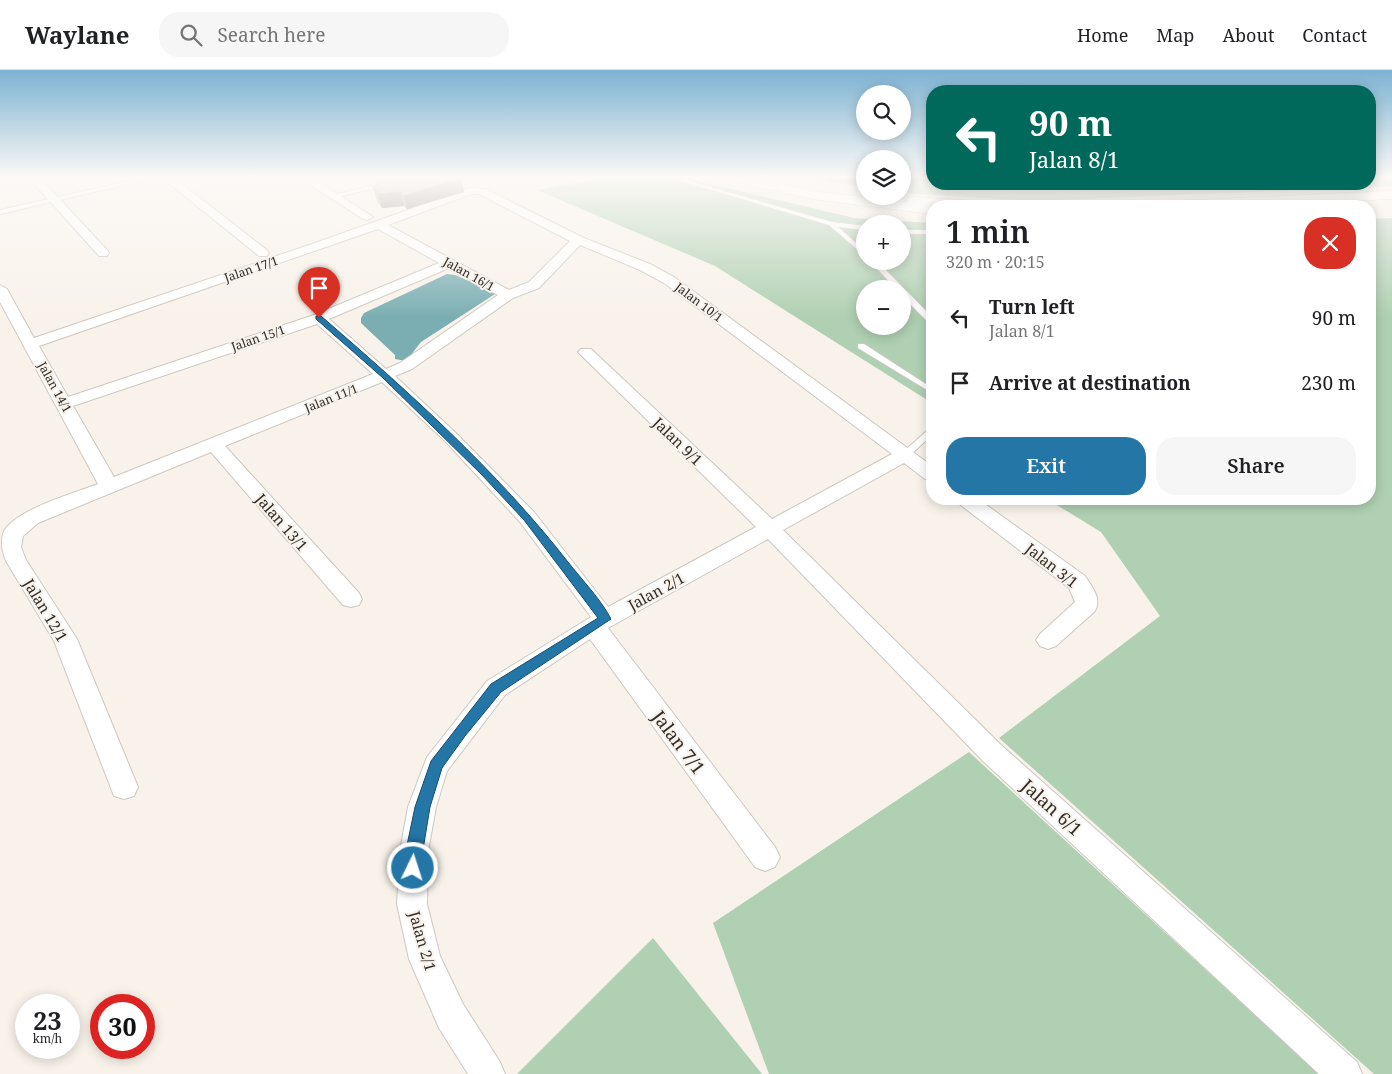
<!DOCTYPE html>
<meta charset="utf-8">
<style>
body{margin:0;font-family:"Noto Serif",serif;background:#f6f6f6;color:#202124;height:100vh;display:flex;flex-direction:column;font-size:19px;white-space:nowrap}
*{box-sizing:border-box;margin:0}
p{font-size:16px;color:#757577}
.icon{flex:none;width:28px;height:28px;fill:none;stroke:currentColor;stroke-width:2;stroke-linecap:round;stroke-linejoin:round}
.map{position:relative;flex:1;overflow:hidden}
.side{position:absolute;left:926px;top:130px;width:450px;height:305px;display:flex;flex-direction:column;background:#fff;border-radius:20px;box-shadow:0 2px 12px #0003}
.side>*{flex:none}
.top-card{position:absolute;left:926px;top:15px;width:450px;height:105px;border-radius:20px;box-shadow:0 2px 12px #0003;background:#00695c;color:#fff;overflow:hidden}
.tools{position:absolute;left:856px;top:15px;display:grid;gap:10px}
.tools a{display:grid;place-items:center;width:55px;height:55px;border-radius:50%;background:#fff;box-shadow:0 2px 12px #0003;font-size:25px}
.speed{position:absolute;left:15px;top:924px;display:flex;gap:10px;font-size:25px;font-weight:700;text-align:center}
.speed>*{display:grid;place-content:center;width:65px;height:65px;border-radius:50%;background:#fff;box-shadow:0 2px 12px #0003;line-height:1}
.speed small{font-size:12px;font-weight:400}
.speed .limit{border:8px solid #d22;background:#fff;color:#111}
.pin{position:absolute;display:grid;place-items:center;width:42px;height:42px;color:#fff;margin:-51px -21px;border-radius:50% 50% 50% 0;rotate:-45deg;box-shadow:0 0 5px #0007}
.pin .icon{rotate:45deg}
.me{position:absolute;width:55px;margin:-28px;rotate:4deg;stroke-linejoin:round;filter:drop-shadow(0 0 4px #0008)}
.turn{display:flex;align-items:center;gap:18px;height:105px;padding:0 20px;font-size:22px}
.turn .icon{width:65px;height:65px;stroke-width:2.5}
.turn b{display:block;font-size:35px;line-height:42px}
.round{display:grid;place-items:center;flex:none;width:52px;height:52px;border-radius:20px;background:#f6f6f6}
.summary{display:flex;align-items:center;justify-content:space-between;height:85px;padding:0 20px}
h1{font-size:30px;font-weight:600;line-height:38px}
.primary-button{display:flex;gap:10px;margin-top:auto;padding:10px 20px}
.primary-button a{flex:1;height:58px;border-radius:20px;background:#2476a7;color:#fff;font-size:20px;font-weight:600;line-height:58px;text-align:center}
.primary-button a+a{background:#f6f6f6;color:#202124}
ul{padding:0;list-style:none}
li{display:flex;align-items:center;gap:15px;height:65px;padding:0 20px}
li div{flex:1}
li b{display:block;font-size:19px}
li em{font-style:normal}
header{display:flex;align-items:center;gap:30px;box-sizing:border-box;height:70px;padding:0 25px;background:#fff;border-bottom:1px solid #e0e0e0}
header strong{font-size:24px}
nav{display:flex;gap:28px;margin-inline-start:auto;font-size:18px}
.search{width:350px;height:45px;background:#f6f6f6;display:flex;align-items:center;gap:12px;box-sizing:border-box;padding:0 18px;border-radius:20px;color:#757577;font-size:19px}
.map>svg:first-child{display:block}
.green{fill:#afd0b2;fill-rule:evenodd}
.water{fill:#7aaeb2}
.lines{fill:none;stroke-linecap:round;stroke-linejoin:round}
.service-casing{stroke:#cdc7c0;stroke-width:2}
.minor-casing{stroke:#cdc7c0;stroke-width:2}
.trunk-casing{stroke:#cdc7c0;stroke-width:1}
.service{fill:#fff;fill-rule:evenodd}
.minor{fill:#fff;fill-rule:evenodd}
.trunk{fill:#fff;fill-rule:evenodd}
.wall{fill:#b4aaa9}
.shaded-wall{fill:#928b8a}
.building{fill:#d1c6c5;stroke:#928b8a}
.route{fill:#2476a7;stroke:#174d6d}
.labels{text-anchor:middle;dominant-baseline:central;stroke-width:4;stroke-linejoin:round;paint-order:stroke}
.far-street-label{font-size:12px;fill:#2f2c2a;stroke:#f8f2ea}
.street-label{font-size:15px;fill:#2f2c2a;stroke:#f8f2ea}
.near-street-label{font-size:18px;fill:#2f2c2a;stroke:#f8f2ea}
</style>
<header>
<strong>Waylane</strong>
<div class="search"><svg class="icon" aria-label="search" viewBox="0 0 24 24"><circle cx="10" cy="10" r="6"/><path d="M15 15l6 6"/></svg>Search here</div>
<nav><a>Home</a><a>Map</a><a>About</a><a>Contact</a></nav>
</header>
<div class="map">
<svg width="1392" height="1004" viewBox="0 0 1392 1004">
<rect width="100%" height="100%" fill="#f8f2ea"/>
<!-- green -->
<path class="green" d="M612,107h68l174,41 78,5v180l-217,-137 -178,-76zM865,154h37v37h-37zM865,219h37v37h-37z
M805,107h60v10z
M903,107h29v7h438v-7h22v9l-358,15 -131,-8z
M1392,148v856h-18l-375,-336 161,-122 -59,-84 -54,-33h323v-280z
M969,682l350,322h-550l-56,-151z
M653,868l109,136h-245z"/>
<!-- water -->
<path class="water" d="M447,204l8,1 38,16 2,3 -74,48 -15,19 -11,-2v-4l-34,-32v-5l3,-5z"/>
<g class="lines">
<!-- service casing -->
<g class="service-casing">
<path id="service" d="M147,107h11l-158,37v-4z
M682,109l150,43 33,4v4l-27,-3 27,24v5l-36,-31 -147,-44z
M387,112l2,3 -56,13 -3,-2z
M902,160h30v4h-30z
M870,191h7l55,56v6h-3l-27,-27v-7h-6z
M858,274h6l68,44v5l-74,-45z
M932,358v7l-24,22h-6v-4l27,-24z"/>
</g>
<!-- minor casing -->
<g class="minor-casing">
<path id="minor" d="M28,107h11l68,73 2,3 -2,3h-8z
M161,107h12l94,73 2,3 -2,3h-8z
M298,107h13l62,40 -6,3 -4,-1z
M470,118l15,1 99,49 66,26 24,13 258,189v15l-7,-2 -21,-16 -121,67 218,215 356,317 5,12h-43l-336,-313 -215,-222 -160,89 167,219 5,10 -5,10 -10,4 -10,-4 -165,-228 -85,56 -58,76 -11,36 -8,44 -1,53 13,52 23,48 37,58 5,12h-37l-29,-46 -30,-69 -12,-55 3,-53 8,-44 19,-50 60,-76 104,-64 -71,-95 -74,-80 -64,-60 -157,64 134,147 3,6 -3,6 -8,2 -8,-2 -132,-153 -173,71 -15,13 -2,11 5,13 51,79 61,148 -4,9 -10,3 -10,-3 -60,-155 -48,-80c-4,-10 -6,-20 -2,-30 13,-22 71,-38 94,-47l-98,-182v-17l7,4 27,49 278,-94zM471,124h8l91,47 -41,41 -20,8 -121,-65zM378,159l61,34 -125,52 -246,82 -29,-51zM580,175l60,25 24,13 228,171 -120,65 -181,-170h-10l-3,3 3,3 175,172 -148,80 -74,-95 -76,-77 -63,-59 17,-7 101,-71 26,-10zM449,198l49,27 -98,68 -14,6 -57,-50zM317,254l56,50 -259,103 -41,-71z
M956,429h22l107,77c7,11 17,22 10,35l-39,35 -8,3 -8,-3 -4,-6 4,-6 35,-32 -6,-14 -111,-85z"/>
</g>
<!-- trunk casing -->
<g class="trunk-casing">
<path id="trunk" d="M728,107h26l59,14 94,11 1,-4 5,-1 79,5 7,4h-67v8l-119,-15 -84,-19z
M1392,121v8l-148,7h-95l7,-4z"/>
</g>
<!-- service -->
<use href="#service" class="service"/>
<!-- minor -->
<use href="#minor" class="minor"/>
<!-- trunk -->
<use href="#trunk" class="trunk"/>
</g>
<!-- wall -->
<path class="wall" d="M461,108l3,14 -57,17 -3,-3 -22,2 -5,-7 -4,-14 4,-2 -1,-4 54,-1z"/>
<!-- shaded-wall -->
<path class="shaded-wall" d="M461,108l3,14 -57,17 -3,-13z
M400,122l4,14 -22,2 -4,-14z"/>
<!-- building -->
<path class="building" d="M389,107h33l8,3 13,-3h16l2,1 -57,18 -4,-4 -22,2 -5,-7 6,-3 -3,-3z"/>
<!-- sky -->
<linearGradient id="sky" x2="0" y2="1"><stop stop-color="#7cb2d2"/><stop offset="0.43" stop-color="#fcf9f6"/><stop offset="1" stop-color="#fcf9f6" stop-opacity="0"/></linearGradient>
<rect width="1392" height="248" fill="url(#sky)"/>
<!-- route -->
<path class="route" d="M316,246h5c88,76 175,154 247,246 14,18 32,36 43,57l-110,73 -36,44 -23,32 -12,39 -11,67 -6,2 -6,-2 -2,-6 1,-18 9,-43 16,-46 60,-77 107,-66 -74,-98 -42,-45 -99,-97 -67,-59z"/>
<g class="labels">
<!-- far-street labels -->
<g class="far-street-label">
<text transform="translate(251 199) rotate(-19)">Jalan 17/1</text>
<text transform="translate(469 204) rotate(29)">Jalan 16/1</text>
<text transform="translate(699 232) rotate(37)">Jalan 10/1</text>
<text transform="translate(258 268) rotate(-19)">Jalan 15/1</text>
<text transform="translate(55 317) rotate(61)">Jalan 14/1</text>
<text transform="translate(331 328) rotate(-22)">Jalan 11/1</text>
</g>
<!-- street labels -->
<g class="street-label">
<text transform="translate(678 371) rotate(44)">Jalan 9/1</text>
<text transform="translate(282 452) rotate(49)">Jalan 13/1</text>
<text transform="translate(1052 495) rotate(38)">Jalan 3/1</text>
<text transform="translate(656 521) rotate(-29)">Jalan 2/1</text>
<text transform="translate(46 540) rotate(59)">Jalan 12/1</text>
<text transform="translate(423 871) rotate(74)">Jalan 2/1</text>
</g>
<!-- near-street labels -->
<g class="near-street-label">
<text transform="translate(679 672) rotate(53)">Jalan 7/1</text>
<text transform="translate(1052 737) rotate(42)">Jalan 6/1</text>
</g>
</g>
</svg>
<div class="tools">
<a><svg class="icon" aria-label="search" viewBox="0 0 24 24"><circle cx="10" cy="10" r="6"/><path d="M15 15l6 6"/></svg></a>
<a><svg class="icon" aria-label="layers" viewBox="0 0 24 24"><path d="M12 4l9 5-9 5-9-5zM3 14l9 5 9-5"/></svg></a>
<a>+</a>
<a>−</a>
</div>
<div class="speed"><div>23<small>km/h</small></div><div class="limit">30</div></div>
<div class="pin" style="left:319px;top:248px;background:#d93025"><svg class="icon" aria-label="arrive" viewBox="0 0 24 24"><path d="M6 21V4h12l-3 4 3 4H6"/></svg></div>
<svg class="me" style="left:413px;top:798px" viewBox="-20 -20 40 40"><circle r="17" fill="#2476a7" stroke="#fff" stroke-width="3"/><path d="M0-11L8 9 0 5-8 9z" fill="#fff"/></svg>
<div class="top-card">
<div class="turn"><svg class="icon" aria-label="left" viewBox="0 0 24 24"><path d="M17 20v-9H6M10 6l-5 5 5 5"/></svg><div><b>90 m</b>Jalan 8/1</div></div>
</div>
<section class="side">
<div class="summary"><div><h1>1 min</h1><p>320 m · 20:15</p></div><a class="round" style="background:#d93025;color:#fff"><svg class="icon" aria-label="close" viewBox="0 0 24 24"><path d="M6 6l12 12M18 6L6 18"/></svg></a></div>
<ul>
<li><svg class="icon" aria-label="left" viewBox="0 0 24 24"><path d="M17 20v-9H6M10 6l-5 5 5 5"/></svg><div><b>Turn left</b><p>Jalan 8/1</p></div><em>90 m</em></li>
<li><svg class="icon" aria-label="arrive" viewBox="0 0 24 24"><path d="M6 21V4h12l-3 4 3 4H6"/></svg><div><b>Arrive at destination</b></div><em>230 m</em></li>
</ul>
<div class="primary-button"><a>Exit</a><a>Share</a></div>
</section>
</div>
